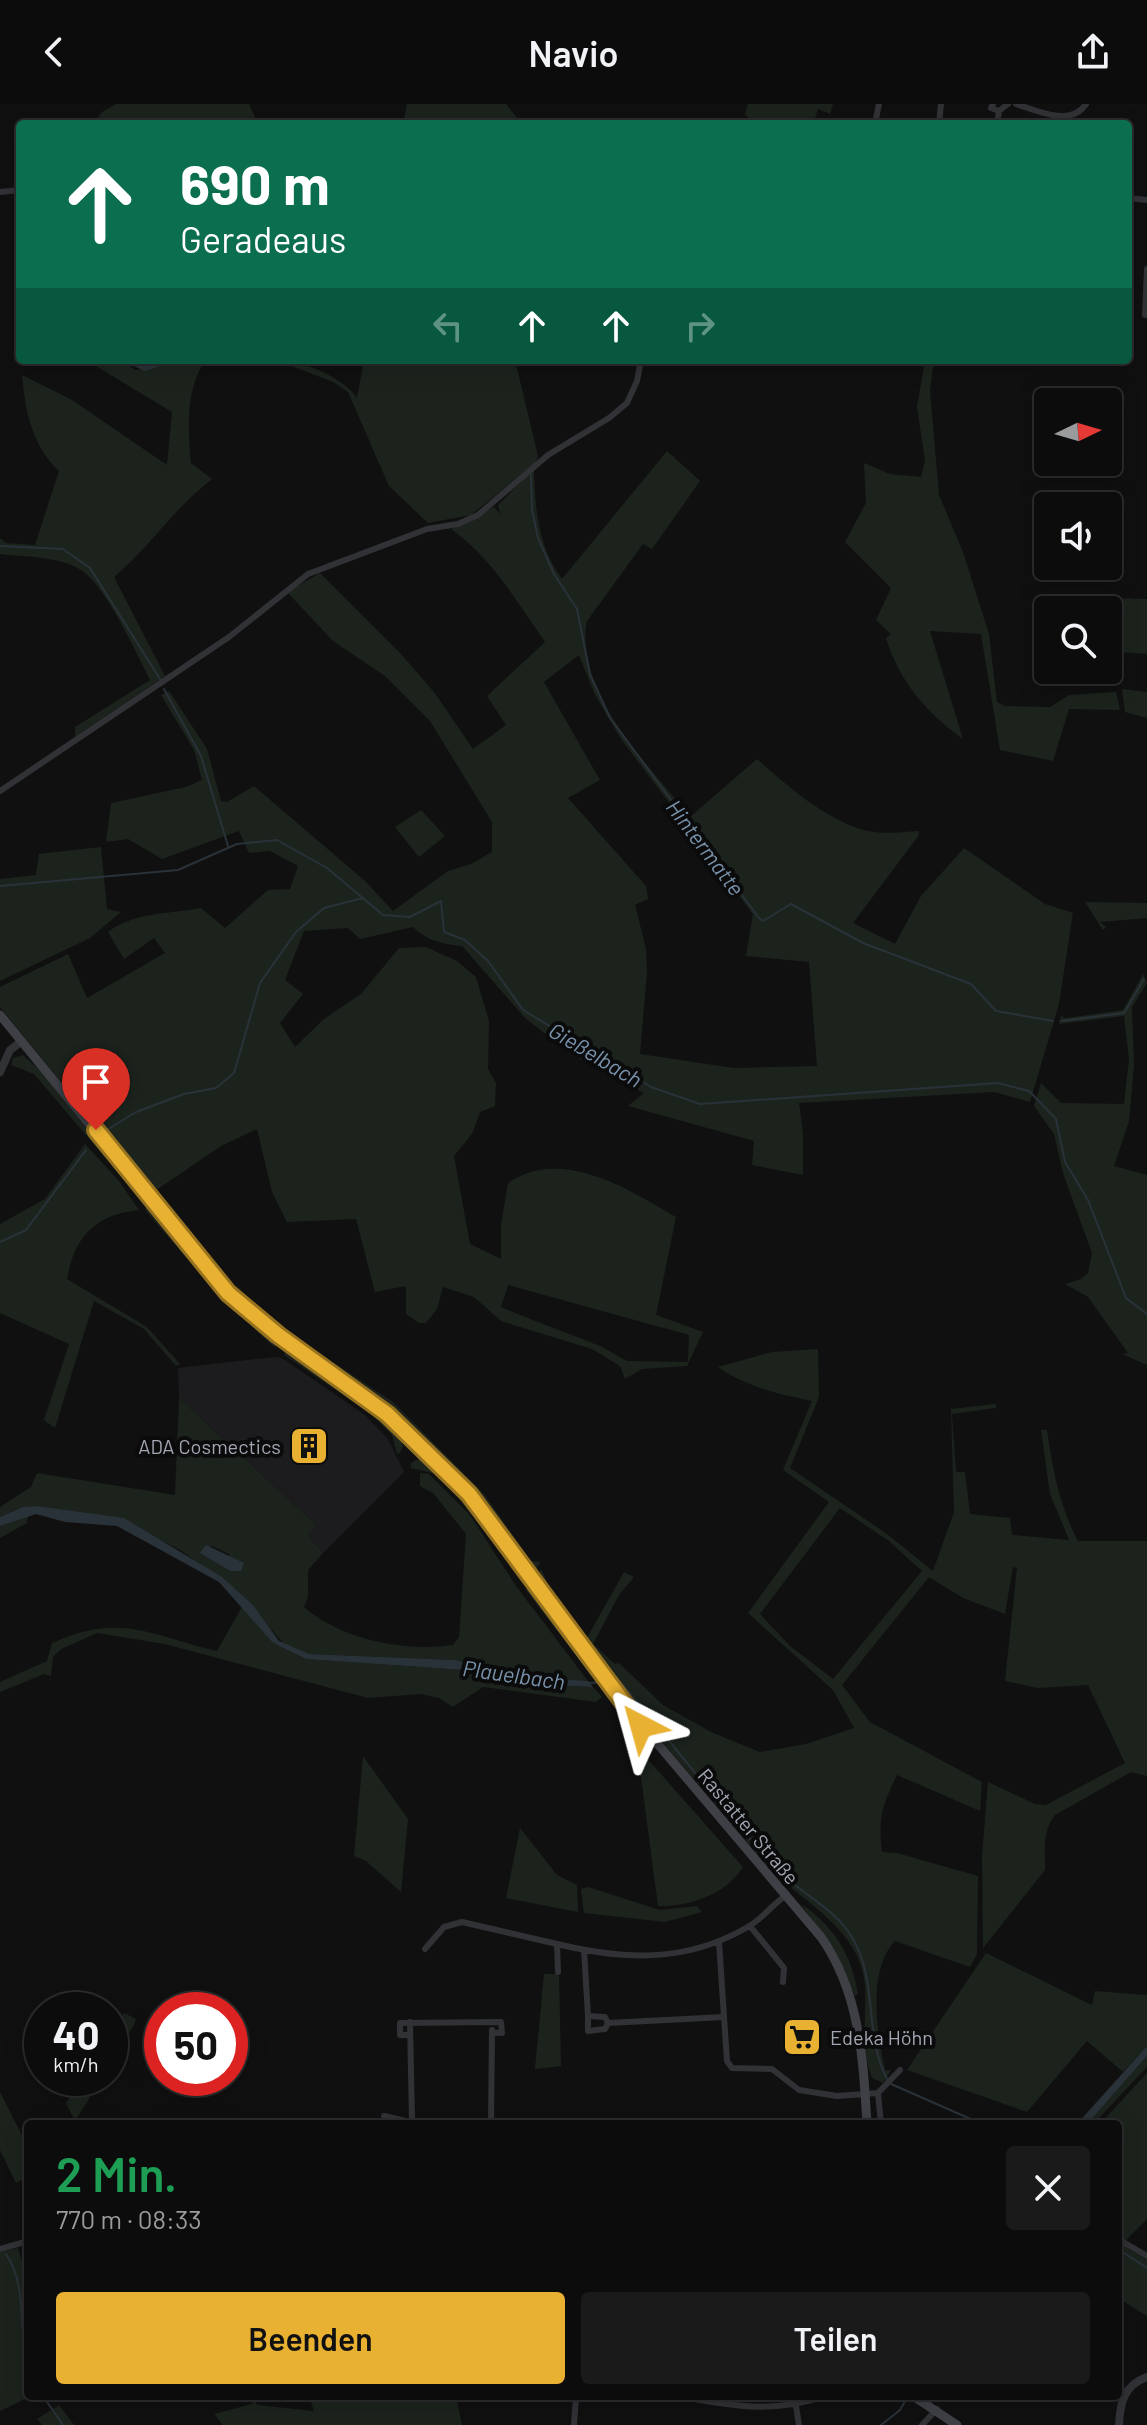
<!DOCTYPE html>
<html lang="de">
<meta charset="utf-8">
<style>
body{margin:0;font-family:Barlow,sans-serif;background:#1a1a1b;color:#f1f3f6;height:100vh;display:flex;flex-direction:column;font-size:30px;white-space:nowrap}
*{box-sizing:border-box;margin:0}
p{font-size:26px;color:#9a9b9d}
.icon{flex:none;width:44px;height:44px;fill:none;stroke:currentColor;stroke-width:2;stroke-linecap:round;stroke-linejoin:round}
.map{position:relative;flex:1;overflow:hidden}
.drawer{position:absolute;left:24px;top:2016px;width:1098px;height:280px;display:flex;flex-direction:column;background:#0c0c0d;border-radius:8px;box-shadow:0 4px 20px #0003,0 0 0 2px #2c2c2e}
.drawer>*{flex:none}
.top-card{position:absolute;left:16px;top:16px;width:1116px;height:244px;border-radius:8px;box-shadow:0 4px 20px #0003,0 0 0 2px #2c2c2e;background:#0b6e4f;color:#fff;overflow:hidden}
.needle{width:52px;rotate:85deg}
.fabs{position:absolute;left:1034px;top:284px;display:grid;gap:16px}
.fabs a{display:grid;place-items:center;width:88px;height:88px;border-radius:8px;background:#0c0c0d;box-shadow:0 4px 20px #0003,0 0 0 2px #2c2c2e;font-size:40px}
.speed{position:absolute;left:24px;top:1888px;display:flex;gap:16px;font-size:40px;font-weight:700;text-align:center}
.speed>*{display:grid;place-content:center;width:104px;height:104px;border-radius:50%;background:#0c0c0d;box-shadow:0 4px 20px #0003,0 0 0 2px #2c2c2e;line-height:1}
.speed small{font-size:20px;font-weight:400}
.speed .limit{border:12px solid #d22;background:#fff;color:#111}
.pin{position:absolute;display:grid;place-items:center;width:68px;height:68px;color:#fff;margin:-82px -34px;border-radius:50% 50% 50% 0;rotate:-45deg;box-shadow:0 0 8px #0007}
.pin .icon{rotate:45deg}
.me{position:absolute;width:88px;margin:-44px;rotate:321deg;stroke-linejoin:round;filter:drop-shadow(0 0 6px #0008)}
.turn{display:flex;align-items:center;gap:28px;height:168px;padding:0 32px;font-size:36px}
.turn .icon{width:104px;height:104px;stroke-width:2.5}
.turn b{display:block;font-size:56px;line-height:68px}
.lanes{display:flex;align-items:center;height:76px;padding:0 32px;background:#0003;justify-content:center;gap:40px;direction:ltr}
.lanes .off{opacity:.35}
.round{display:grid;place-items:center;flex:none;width:84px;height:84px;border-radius:8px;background:#1a1a1b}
.summary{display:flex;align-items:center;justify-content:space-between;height:136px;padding:0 32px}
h1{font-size:48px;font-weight:600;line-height:60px;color:#1e9e55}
.action{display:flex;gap:16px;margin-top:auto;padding:16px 32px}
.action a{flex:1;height:92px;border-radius:8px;background:#e8b131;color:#111;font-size:32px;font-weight:600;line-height:92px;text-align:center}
.action a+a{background:#1a1a1b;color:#f1f3f6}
header{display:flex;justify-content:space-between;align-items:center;height:104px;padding:0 32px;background:#0c0c0d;font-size:36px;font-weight:600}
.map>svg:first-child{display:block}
.built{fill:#1c1c1e}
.green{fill:#1c231d;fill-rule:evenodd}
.water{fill:#2a3239}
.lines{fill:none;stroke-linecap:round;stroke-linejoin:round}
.stream{stroke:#2a3239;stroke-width:2}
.minor{stroke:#313236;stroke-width:6}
.tertiary{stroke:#313236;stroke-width:8}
.secondary{stroke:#3f4046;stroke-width:9}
.route-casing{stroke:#977320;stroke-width:20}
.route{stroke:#e8b131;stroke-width:14}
.labels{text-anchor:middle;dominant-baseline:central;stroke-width:8;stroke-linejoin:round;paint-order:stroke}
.poi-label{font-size:20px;fill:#a1a6b1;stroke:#0b0b0c;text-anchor:end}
.street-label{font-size:20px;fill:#a1a6b1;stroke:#0b0b0c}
.water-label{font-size:22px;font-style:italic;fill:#7992ab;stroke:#0b0b0c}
</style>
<header><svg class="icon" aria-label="back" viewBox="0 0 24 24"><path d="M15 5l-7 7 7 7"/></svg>Navio<svg class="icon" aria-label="share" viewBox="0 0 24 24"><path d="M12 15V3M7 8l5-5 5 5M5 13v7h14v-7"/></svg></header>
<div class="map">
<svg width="1147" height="2321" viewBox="0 0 1147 2321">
<rect width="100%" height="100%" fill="#101011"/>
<!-- built -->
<path class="built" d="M274,1253l8,1 83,57 23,24 16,33 -81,81 -15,-18 8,-10 -137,-127 -1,-30z"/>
<!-- green -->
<path class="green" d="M116,0h133l9,20h-165l9,-12z
M407,0h99l16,20h-119z
M748,0h85l-3,10 -12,-5 -5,15h-59l-9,-10z
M86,256h36l13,10 23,-3 7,-7h41c-21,28 -18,71 -15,103l21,16c-41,32 -60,66 -98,98l51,99 -90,61v-10l75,-47c-14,-28 -42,-88 -65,-107 -20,-17 -60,-16 -85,-19v-16l6,5 29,2 24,-74c-27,-25 -34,-61 -37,-96l50,25 95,65 5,-53z
M276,256c26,0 67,17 81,38l7,-38h151l23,96 -2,6 -65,53 -43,8 -39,-37 -41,-94 -15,-10z
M925,256h9l-4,31 9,104 24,57 26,82 8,68 8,4 45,1 19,-12 47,-3 4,18 -51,-1 -16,52 -53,-11 -19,-116 -51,-3 33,108c-37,-27 -63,-56 -77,-101l5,-4 -15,-14 15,-32 -46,-46 21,-39 -2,-40 26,11 31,3 4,-16 -8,-54z
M667,347l33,30 -48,68 -9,-5 -56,77c-14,71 63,145 103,196l67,-58c32,28 74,66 117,73 14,2 30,0 44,-1l1,4 -66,88 42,21 26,-48 43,-48 81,56 28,9 -14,91 -29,98 -36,-10 -195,11 4,30v42l-51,-10 2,-24 -126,-35 16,-13 -73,-39 -46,-36 -63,-72c-19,-2 -35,-5 -49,-19l-53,12 -12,-11 -44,3 -19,49 18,14 -23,29 15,24 29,-28 37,-25 38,-46 27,-1 31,14 19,16 13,44 -1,48 8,14 -1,23 -15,6 -8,22 -18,22 16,88 31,15v-34l7,-42c53,-37 121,6 168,34l-20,98 47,17 -16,34 -45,3 -17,10 -5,-13 -28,-17 -91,-28 -27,-24 -31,-10 -6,22 -11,14h-7l-13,-9v-28l-31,6 -19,-73 -69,3 -15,-30 -15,-63 -36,17 -69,47 -152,-186v-20l68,-33 19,44 78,-45 -11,-15 -30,21 -16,-27c26,-20 61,-18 93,-24l24,20 43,-38 22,-1 8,-23 -28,-15 -21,2 -10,-22 -77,28 -34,-20 -22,3 5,-39 75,-16 16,-7 -8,-30 -33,-55 8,-4 38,58 14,52 6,1 27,-16 111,95 28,30 55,-40 23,-7 21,-12v-30l-62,-101 -45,-45 -52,-35 -46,-49 33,-19 81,81 33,38 39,57 33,-24 -19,-29 58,-54c-29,-41 -52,-83 -94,-113l43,-22 6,7 -2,-9 36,-36c1,39 4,78 28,110zM579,551l16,40 26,44 132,175 -7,42 63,6 8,104 -83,2 -94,-14 7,-82 -1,-23 -11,-44 13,-6 -2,-13 -78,-88 32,-18 -56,-98zM508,1181l181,50 -1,27 -61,-1 -27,-15 -85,-33 -14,-6z
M1112,494l35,1v55l-31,-2z
M1122,585l25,3v26l-22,-6z
M421,706l24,26 -26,21 -24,-30z
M101,743l6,62 14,3 -31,26 -90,43v-102l36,-4 3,-21z
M1085,798l62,1v15l-47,4 6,5 -3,3z
M1143,870l4,9 -15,24 2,59 -5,55 -15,45 33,9v190l-25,-11 6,-1 -40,-56 -23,-13 16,-5 7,-6 4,-20 -29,-80 -9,-39 -20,-28 7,-23 20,20 63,1 5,-45 -5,-43 -65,8 2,-8 5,2 57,-8z
M23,951l23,21 98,121 -2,4 -108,-127 -23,-9 2,-7z
M85,1040l34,37 20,29c-43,4 -65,27 -72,69l80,48 33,37 -4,2 -32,-37 -50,-28 -39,127 -11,-8 25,-76 -69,-31v-89l45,-25z
M157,1091c41,49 78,102 132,137l-3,4 -48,-40z
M151,1101l69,84 58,51v6h-5l-51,-47 -76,-88 -1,-3z
M292,1231l101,67 91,92 47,67 10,1 -6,8 -3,1c-74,-105 -135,-162 -242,-232z
M287,1243c27,19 108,68 116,99l-3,7 -3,1 -5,-19 -22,-22 -86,-58z
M818,1245l1,48 -29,71 97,66 46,37 21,-59 -3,-103 45,-5v4l-44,6 4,58h9l5,42 40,4 2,17 57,5 -19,-46 -9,-64h6c6,40 12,75 31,111h69v235l-16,-4 -76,43c-13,16 -10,36 -10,55l-62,78 -1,-92 6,-74 47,22 11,1 79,-42 -37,-78 -50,3 -33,-7 12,-113 -4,-1 -8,47 -42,-16 -34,-21 -87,108 28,37 112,60 -2,29 -83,-36c-15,31 -19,42 -15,77l15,1 81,23 -1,78 -7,13 -75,-26c-28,29 -18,92 -10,129h6l-8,13 -11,-5c-12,-31 -5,-60 -7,-92 -3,-55 -62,-84 -96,-118l-152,-180 -80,-110 4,-9 11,23 35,46 37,-66 10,5 -15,18 -26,49 22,20 4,-1 44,42 50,28 47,19 46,-8 48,-16 -21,-38 -85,-77 81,-111 -46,-32 29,-69c-34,-7 -65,-14 -94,-34l54,-15zM840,1404l49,33 33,30 -89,108 -43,-33 -30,-32z
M179,1294l137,127 -8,10 15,18 -15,17v27l-4,10c38,33 100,45 149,38l6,-8 7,-103 -33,-41 -13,-7v-13l9,1 41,41 46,71 72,95 -56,-4 -77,-17 -146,-6 -24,-9 -47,-54 -58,-41 -41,-21 -103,-23 -13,1 -23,10v-10l31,-20 6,-14 138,22zM212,1442l17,8 1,17 -29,-18z
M420,1354c25,5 88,95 104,119l-2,2 -74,-94 -12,-11 -25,-6v-5z
M28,1412l-1,7 -27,15v-12z
M529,1480l69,93 -5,1 -67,-88z
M243,1501l30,38 33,16 158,11 71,14 58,3 9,10 -6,5 -113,-15 -30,20 -14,-9 -18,-4 -53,4 -203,-54 -68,-11 -36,16 -8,8 -2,19 -7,-2 -44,18v-10l47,-21 5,-18c68,-31 98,-8 165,8z
M637,1643l106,120c-17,28 -55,40 -85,39z
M363,1652l45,63 -7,73 -35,-31 -12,-5z
M520,1724l37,47 20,10 1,27 -72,-14z
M588,1783l72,23 37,-4 5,6 -37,10 -81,-9 -3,-24z
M801,1800c33,22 51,51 57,90l-3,2 -21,-47z
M986,1849l106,52 3,-14 52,4v51l-24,26 -36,-31 -60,71 -120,-42z
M544,1870h15l2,92 -26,3z
M124,1909l12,6 -2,6 -24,39v-30z
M1147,1952v11l-48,51h-7z
M1147,1969v146l-22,22 -7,-4v-113h-18z
M82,1974h20l-27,43 -9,-18z
M0,1988l28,55v30l-12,6 -16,-33z
M1118,2138l29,18v56l-29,-18z
M18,2144l10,33v115h3l-31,15v-159z
M309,2292h97v4l51,1 5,24h-239l-9,-11 38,-10 2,-5 3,6 57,6z
M59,2301l15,20h-32l-5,-6z"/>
<!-- water -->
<path class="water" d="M122,256h43l-7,7 -14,4z
M36,1402l88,12 98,59 31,28 26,36 30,13 146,6 77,17 56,4 5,6 -58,-3 -71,-14 -158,-11 -33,-16 -54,-61 -102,-56 -52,-4 -29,-8 -36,12v-9l23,-10z
M206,1441l38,18 -3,8h-11l-30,-18z
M1147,1942v10l-60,68h-10z"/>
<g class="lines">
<!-- stream -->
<path class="stream" d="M531,371l1,35 6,28 16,36 23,35 13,65 20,44 149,200 4,3 28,-17 72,39 108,41 25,27 57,10
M0,442l63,3 27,19 70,111
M164,585l37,67 27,90
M0,782l178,-16 59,-26 40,-4 50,28 56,47 27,2 31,-16 3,31 21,8 23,21 35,49 128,77 49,17 298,-21 31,8 27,28 9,43 23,38 38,98 21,16
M1061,917l63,-8 20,-34
M107,1026l29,-18 48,-18 32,-6 18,-15 26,-90 36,-51 28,-24 39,-10
M0,1138l26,-12 60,-80
M608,1575l8,-2c55,63 104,131 161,192 23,25 58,38 76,70 25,43 11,96 34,140
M589,1579l13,-1
M891,1980l91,40
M1118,2145l29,19
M6,2150c23,35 11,76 22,114
M43,2292l20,29
M881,2321l19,-15 7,-12"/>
<!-- minor -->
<path class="minor" d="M993,0l-2,4 8,3 9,-7
M1016,0c21,7 55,23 70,0
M875,20l4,-20
M939,20l2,-20
M997,20l2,-13
M0,88l20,-2
M1128,94l19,2
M1145,211l2,-46
M0,687l229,-154 79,-63 119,-45 31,-5 20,-9 70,-60 61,-37 18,-15 10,-22 4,-21
M750,1822l34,42 -1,14
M719,1838l8,119 5,7 40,1 27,21 38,6 41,-3
M425,1845l19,-22 18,-5 95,22
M584,1846l4,66
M558,1868l-1,-28c67,16 128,19 189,-16 14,-7 25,-22 39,-32
M410,1918l2,100
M608,1919l-3,-6 -17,-1v15l17,-2 3,-6 116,-6
M410,1931h-10v-12l101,-1 1,11 -10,-1
M878,1989l22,-23
M878,1989l3,31
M384,2012l35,8
M491,2020l1,-94
M1118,2135l29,17
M0,2145l28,-8
M679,2292c52,10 95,18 146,0
M796,2302l3,19
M574,2321l2,-29
M922,2321l15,-16"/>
<!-- tertiary -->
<path class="tertiary" d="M0,968l10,-22 12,-9
M1119,2321c1,-22 5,-40 28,-48"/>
<!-- secondary -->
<path class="secondary" d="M0,911l228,278 50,42 109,79 82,80 138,190 214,253c39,56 42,121 46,187
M913,2292l44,29"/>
</g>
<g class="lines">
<!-- route casing -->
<g class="route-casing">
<path id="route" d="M96,1026l132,163 50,42 109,79 82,80 172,232"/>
</g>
<!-- route -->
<use href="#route" class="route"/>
</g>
<!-- icons -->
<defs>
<g id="building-square" transform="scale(2)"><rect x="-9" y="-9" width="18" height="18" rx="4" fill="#e8b131" stroke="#0b0b0c"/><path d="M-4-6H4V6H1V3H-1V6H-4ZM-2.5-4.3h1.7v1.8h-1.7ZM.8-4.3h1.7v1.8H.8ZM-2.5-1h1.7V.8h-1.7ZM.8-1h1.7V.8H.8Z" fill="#111"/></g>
<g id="supermarket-square" transform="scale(2)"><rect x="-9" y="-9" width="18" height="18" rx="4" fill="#e8b131" stroke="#0b0b0c"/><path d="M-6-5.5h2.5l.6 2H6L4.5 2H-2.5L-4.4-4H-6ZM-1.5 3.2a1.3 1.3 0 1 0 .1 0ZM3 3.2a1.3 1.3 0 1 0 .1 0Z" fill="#111"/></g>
</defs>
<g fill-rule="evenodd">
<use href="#building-square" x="309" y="1342"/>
<use href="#supermarket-square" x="802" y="1933"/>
</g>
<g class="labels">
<!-- poi labels -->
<g class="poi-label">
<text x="281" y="1342">ADA Cosmectics</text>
<text x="830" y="1933" text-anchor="start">Edeka Höhn</text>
</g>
<!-- street labels -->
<g class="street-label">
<text transform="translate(749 1722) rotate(50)">Rastatter Straße</text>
</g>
<!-- water labels -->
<g class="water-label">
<text transform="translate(706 743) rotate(53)">Hintermatte</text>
<text transform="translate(596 950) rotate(31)">Gießelbach</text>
<text transform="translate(514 1570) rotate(8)">Plauelbach</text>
</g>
</g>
</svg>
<div class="fabs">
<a><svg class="needle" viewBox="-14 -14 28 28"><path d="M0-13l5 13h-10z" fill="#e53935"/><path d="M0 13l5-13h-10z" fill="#9a9b9d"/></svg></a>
<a><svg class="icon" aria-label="sound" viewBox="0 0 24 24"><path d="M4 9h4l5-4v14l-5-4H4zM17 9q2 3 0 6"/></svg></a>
<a><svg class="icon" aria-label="search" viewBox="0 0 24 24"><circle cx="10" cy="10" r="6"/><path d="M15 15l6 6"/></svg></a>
</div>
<div class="speed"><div>40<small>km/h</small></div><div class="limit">50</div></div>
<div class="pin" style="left:96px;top:1026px;background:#d93025"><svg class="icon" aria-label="arrive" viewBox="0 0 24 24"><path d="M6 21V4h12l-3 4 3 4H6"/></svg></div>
<svg class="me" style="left:641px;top:1622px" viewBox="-20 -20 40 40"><path d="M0-17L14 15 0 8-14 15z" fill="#e8b131" stroke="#fff" stroke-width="4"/></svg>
<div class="top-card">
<div class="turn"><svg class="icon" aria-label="ahead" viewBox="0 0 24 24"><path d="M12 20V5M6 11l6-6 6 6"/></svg><div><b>690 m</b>Geradeaus</div></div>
<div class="lanes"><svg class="icon off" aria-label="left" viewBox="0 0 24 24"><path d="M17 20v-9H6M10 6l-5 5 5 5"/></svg><svg class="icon" aria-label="ahead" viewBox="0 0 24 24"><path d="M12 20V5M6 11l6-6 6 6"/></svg><svg class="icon" aria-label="ahead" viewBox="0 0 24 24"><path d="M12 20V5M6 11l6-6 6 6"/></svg><svg class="icon off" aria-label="right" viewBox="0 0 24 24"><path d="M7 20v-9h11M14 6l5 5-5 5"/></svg></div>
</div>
<section class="drawer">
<div class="summary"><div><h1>2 Min.</h1><p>770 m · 08:33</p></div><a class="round"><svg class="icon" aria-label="close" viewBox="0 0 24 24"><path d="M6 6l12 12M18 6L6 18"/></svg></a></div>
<div class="action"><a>Beenden</a><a>Teilen</a></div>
</section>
</div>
